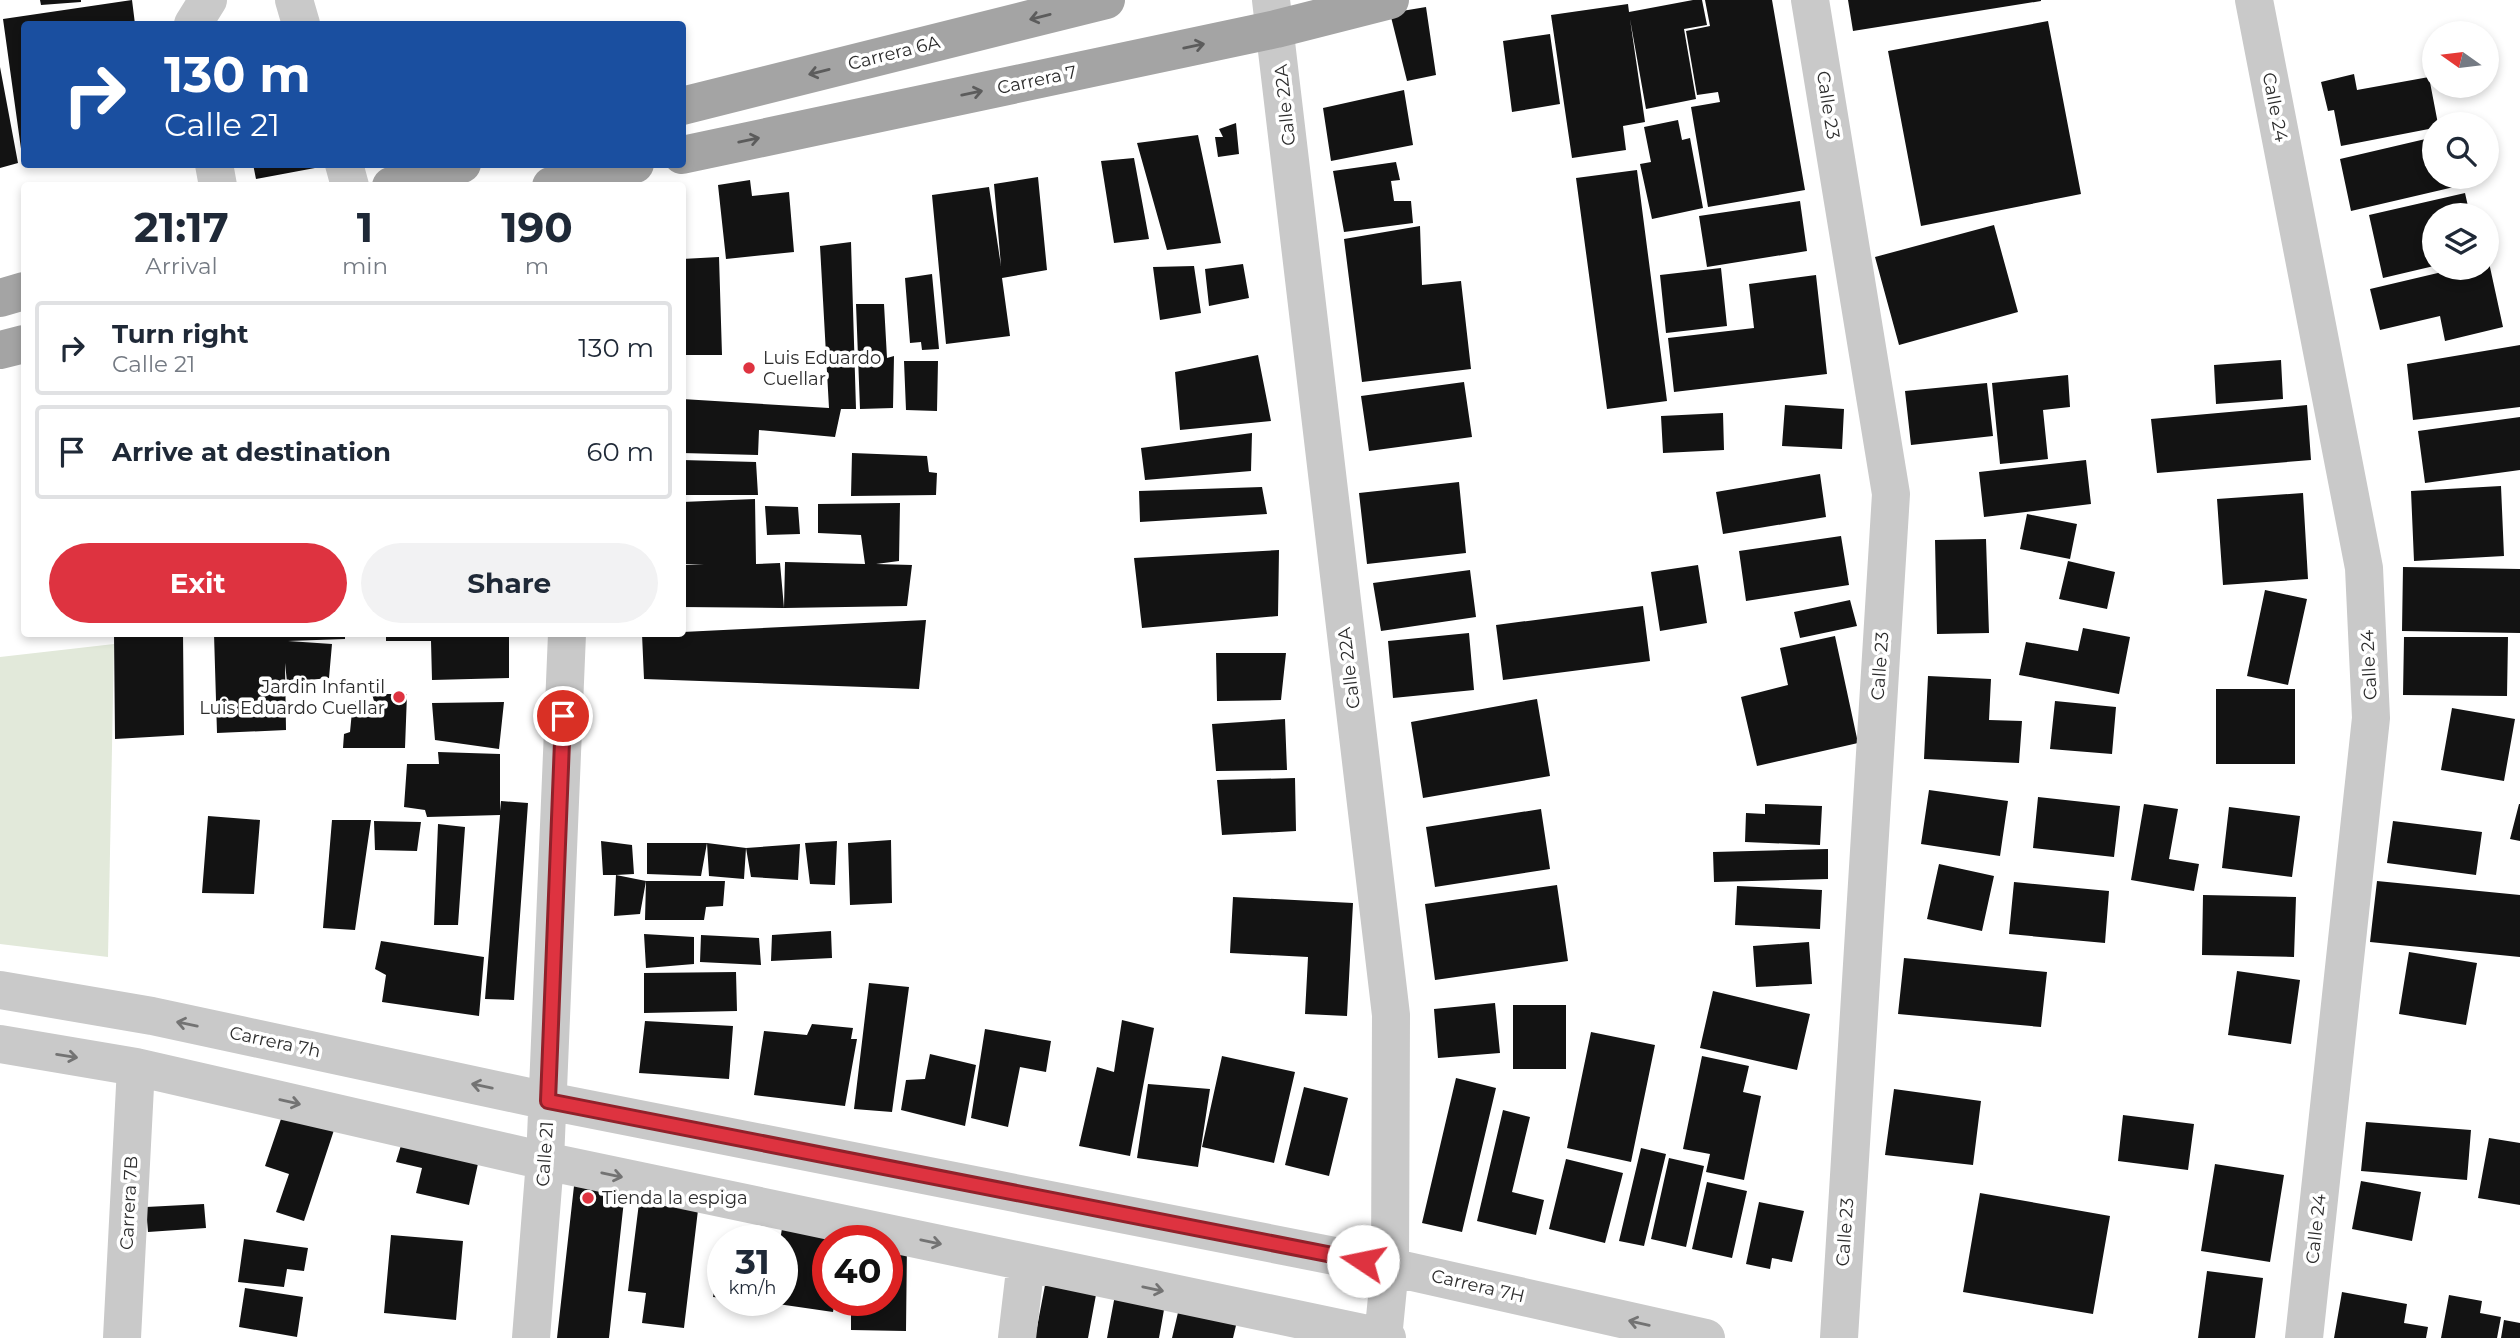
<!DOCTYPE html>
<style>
body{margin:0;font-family:Montserrat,sans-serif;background:#f2f2f3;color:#1f2937;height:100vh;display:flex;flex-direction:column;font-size:26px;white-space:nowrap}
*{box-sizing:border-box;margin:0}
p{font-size:23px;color:#747a83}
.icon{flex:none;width:38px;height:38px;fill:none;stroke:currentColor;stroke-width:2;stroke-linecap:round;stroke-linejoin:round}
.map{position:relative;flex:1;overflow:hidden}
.sheet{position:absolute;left:21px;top:182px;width:665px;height:455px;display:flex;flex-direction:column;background:#fff;border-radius:7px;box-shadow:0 4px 10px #0003}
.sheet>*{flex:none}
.guide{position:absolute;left:21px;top:21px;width:665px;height:147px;border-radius:7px;box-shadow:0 4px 10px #0003;background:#1a4fa0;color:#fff;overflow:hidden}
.needle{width:46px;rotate:284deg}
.controls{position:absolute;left:2422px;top:21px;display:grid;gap:14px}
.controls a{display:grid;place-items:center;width:77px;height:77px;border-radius:50%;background:#fff;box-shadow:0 4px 10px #0003;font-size:35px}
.speed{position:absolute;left:707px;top:1225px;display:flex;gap:14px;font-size:35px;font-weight:700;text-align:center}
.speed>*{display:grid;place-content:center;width:91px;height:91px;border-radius:50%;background:#fff;box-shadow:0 4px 10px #0003;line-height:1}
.speed small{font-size:18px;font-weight:400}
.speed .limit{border:10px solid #d22;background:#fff;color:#111}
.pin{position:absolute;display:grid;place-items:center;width:60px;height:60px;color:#fff;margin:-30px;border:4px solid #fff;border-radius:50%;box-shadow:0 2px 7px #0007}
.me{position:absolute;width:77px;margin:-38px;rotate:281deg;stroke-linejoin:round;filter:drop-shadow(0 0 5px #0008)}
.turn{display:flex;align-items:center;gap:24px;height:147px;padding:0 28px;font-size:32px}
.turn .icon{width:91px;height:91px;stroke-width:2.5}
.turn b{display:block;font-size:49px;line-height:60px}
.eta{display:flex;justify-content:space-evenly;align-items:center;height:119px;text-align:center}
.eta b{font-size:42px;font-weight:700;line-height:49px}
.cta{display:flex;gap:14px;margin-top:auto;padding:14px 28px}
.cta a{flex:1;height:80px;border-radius:42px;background:#de3340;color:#fff;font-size:28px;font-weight:700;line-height:80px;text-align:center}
.cta a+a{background:#f2f2f3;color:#1f2937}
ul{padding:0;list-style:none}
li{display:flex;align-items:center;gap:21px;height:94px;margin:0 14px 10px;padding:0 14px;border:4px solid #e0e1e3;border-radius:7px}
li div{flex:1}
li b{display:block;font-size:26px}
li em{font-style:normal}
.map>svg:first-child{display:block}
.green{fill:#e2e9da}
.building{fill:#131313}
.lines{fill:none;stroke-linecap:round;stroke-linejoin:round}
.minor{stroke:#c9c9c9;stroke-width:38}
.major{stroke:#a4a4a4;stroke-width:38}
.oneway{stroke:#5c5c5c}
.oneway2{stroke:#737373}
.route-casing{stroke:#90212a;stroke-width:18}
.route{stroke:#de3340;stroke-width:12}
.poi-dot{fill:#de3340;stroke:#fff;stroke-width:2.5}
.labels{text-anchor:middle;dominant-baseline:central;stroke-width:7;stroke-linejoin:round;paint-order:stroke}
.street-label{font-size:18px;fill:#2c2c2c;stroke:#fff}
.poi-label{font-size:18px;fill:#2c2c2c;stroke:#fff;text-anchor:start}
</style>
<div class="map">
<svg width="2520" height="1338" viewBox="0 0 2520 1338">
<rect width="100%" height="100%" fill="#fff"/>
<!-- green -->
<path class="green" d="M114,644l-6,313 -108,-13v-287z"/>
<!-- building -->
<path class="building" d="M40,0h41v2l-40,3z
M132,0l3,24h-111l-2,132 -19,-137z
M1693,0h9l5,25 -23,4 12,70 -50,10 -16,-90 15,103 -22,4 3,24 -54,8 -21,-143 77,-11 1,8z
M1705,0h67l33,190 -97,17 -17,-100 29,-5 -2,-10 -21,3 -11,-64 24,-5z
M1848,0h193v1l-188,30z
M1426,7l10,68 -29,6 -17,-68z
M2048,21l33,173 -160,32 -33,-175z
M1550,34l10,70 -48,8 -9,-71z
M0,67l18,96 -18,5z
M2354,74l3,16 72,-13 9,47h-4v4l-93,18 -7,-36 -6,1 -7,-29z
M1404,90l9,55 -82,16 -8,-53z
M1678,120l4,20 8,-2 13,70 -51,11 -12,-55 11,-2 -7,-35z
M1236,123l3,31 -21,3 -3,-20h8l-4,-8z
M1198,135l23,108 -54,7 -30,-107z
M2434,137v40h18l2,10 -103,24 -11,-52z
M1134,158l15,81 -35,4 -13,-82z
M1396,162l4,18 -9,1 3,20h17l2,22 -69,9 -11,-61z
M253,164h61l1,4 -59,11z
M1637,170l30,231 -60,8 -31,-231z
M1038,177l9,93 -45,8 8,58 -64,8 -14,-149 57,-8 12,79 -7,-82z
M750,180l2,16 37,-4 5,60 -68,7 -8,-74z
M2465,193l5,22h-36v51l-51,12 -14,-63z
M1800,201l7,50 -100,16 -8,-51z
M1994,225l24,87 -119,33 -24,-88z
M1420,226l2,59 39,-4 10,88 -109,13 -18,-143z
M851,242l5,167h-15l-6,28 -76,-7 -1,25 -76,-2v-54l147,9 -9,-162z
M719,257l3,98h-40v-96z
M2488,258l15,69 -58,14 -5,-25 -60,14 -10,-41 89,-21h28z
M1243,264l6,34 -40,8 -4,-37z
M1194,266l7,47 -41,7 -7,-53z
M1721,268l6,58 -61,7 -6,-58z
M932,274l7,75 -17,1 -1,-8 -11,1 -5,-65z
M1816,275l11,99 -153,18 -6,-54 86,-10 -5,-44z
M856,304h28l3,54 7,-2 -1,52 -33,1z
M2520,345v62l-107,13 -6,-56z
M1258,355l13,66 -91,9 -5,-58z
M2281,360l2,39 -67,5 -2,-39z
M904,361h34l-1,50 -31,-1z
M2068,375l2,32 -27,3 5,49 -48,5 -8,-81z
M1464,382l8,55 -103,14 -8,-55z
M1987,383l6,53 -82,9 -6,-54z
M1785,405l59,4 -2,40 -60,-3z
M2307,405l4,55 -154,13 -6,-54z
M1723,413l1,37 -61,3 -2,-37z
M2520,417v53l-95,13 -7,-52z
M1252,433l-1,38 -106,9 -4,-32z
M852,453l75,3 2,16 8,1 -1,22 -85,1z
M682,460l74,2 2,33h-76z
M2086,460l5,44 -107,13 -5,-45z
M1820,474l6,43 -103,17 -7,-42z
M1459,482l7,71 -99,11 -8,-71z
M2501,486l3,70 -90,5 -3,-70z
M1262,487l5,27 -127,8 -1,-31z
M2303,493l5,86 -85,6 -6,-86z
M755,499l1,65 24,-1 4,45 -102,-1v-42h22l-22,-1v-62z
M900,503l-1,58 -23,3 36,1 -5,41 -123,2 1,-46 80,2 -4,-29 -43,-2v-29z
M765,506l33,1 2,27 -33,1z
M2027,514l50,10 -7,35 -50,-10z
M1841,536l8,49 -103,16 -7,-50z
M1986,539l3,94 -52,1 -2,-94z
M1279,550l-1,66 -136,12 -8,-70z
M2068,561l47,11 -8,37 -48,-10z
M1698,565l9,58 -47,8 -9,-59z
M2403,567l117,2v64l-118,-2z
M1470,570l6,47 -95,14 -8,-48z
M2265,590l42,9 -19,86 -41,-9z
M1850,600l7,26 -57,12 -6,-26z
M1643,606l7,55 -147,19 -7,-55z
M926,620l-7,69 -275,-10 -2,-45z
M2083,628l47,9 -11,57 -100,-19 7,-33 52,9z
M1469,633l5,57 -81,8 -5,-57z
M114,634h69l1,101 -69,4z
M214,634h131v5l-57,2 44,3 -3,34 -42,4 -2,-19 1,67 -69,3z
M386,634h123v44l-77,2 -1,-39h-45z
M1835,636l23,107 -101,23 -16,-69 47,-12 -8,-37z
M2404,637h104l-1,59 -104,-1z
M1216,653h70l-5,47 -64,1z
M1928,676l63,3 -2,41 33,1 -3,42 -95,-4z
M2216,689h79v75h-79z
M372,694h35l-2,54h-62l1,-14 6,-2 3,-31h21z
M1537,699l13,77 -127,22 -12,-76z
M2055,701l61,6 -4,47 -62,-5z
M504,702l-5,47 -64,-9 -3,-37z
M2452,708l63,11 -11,62 -63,-11z
M1285,719l2,51 -71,1 -4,-47z
M438,752l62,2v57l1,-10 27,2 -14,197 -29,-1 15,-184 -73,2 -2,-7 -21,-3 3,-43h32z
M1295,778l1,53 -74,4 -5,-55z
M1929,790l79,11 -8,55 -79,-12z
M2038,797l82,9 -6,51 -81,-9z
M1765,804l57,2 -2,39 -75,-3 1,-29 19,1z
M2144,804l34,5 -9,50 30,5 -5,27 -63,-11z
M2519,804h1v37l-10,-2z
M2229,807l71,9 -8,61 -70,-9z
M1541,809l9,60 -115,18 -9,-60z
M208,816l52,4 -6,74 -52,-1z
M332,820h39l-16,110 -32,-2z
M374,821l47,1 -4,29 -42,-1z
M2393,821l89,11 -6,43 -89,-12z
M438,824l27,3 -7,98h-24z
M891,840l1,63 -42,2 -2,-62z
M601,841l31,4 2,29 -18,1 30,6h79l-2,25 -17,1 -2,13h-59l1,-39 -6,33 -26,2 2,-41h-13z
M837,841l-2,44 -25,-1 -5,-41z
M647,843h60l-6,33 -54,-2z
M707,843l39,5 -2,31 -35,-3z
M800,844l-2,36 -47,-3 -5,-29z
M1828,849v30l-114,3 -1,-30z
M1939,864l55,12 -12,55 -55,-12z
M2377,881l143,14v62l-150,-15z
M2014,882l95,9 -4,52 -96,-9z
M1557,885l11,76 -133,19 -10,-76z
M1737,886l85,4 -2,39 -85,-4z
M2203,895l93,2 -2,60 -92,-2z
M1233,897l120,6 -6,113 -42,-2 3,-57 -78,-4z
M831,931l1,27 -61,3 1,-26z
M644,934l50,3v27l-48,4z
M701,935l58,3 2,27 -61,-3z
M381,941l103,16 -5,59 -97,-14 4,-27 -11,-6z
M1809,942l3,42 -56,3 -3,-41z
M2409,952l68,11 -11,62 -67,-11z
M1904,958l143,14 -6,55 -143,-13z
M2237,971l63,9 -9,64 -63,-9z
M736,972l1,39 -93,2v-40z
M869,983l40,4 -17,125 -38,-3z
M1713,991l97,23 -13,56 -97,-22z
M1495,1003l5,50 -62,5 -4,-49z
M1513,1005h53v64h-53z
M1122,1020l32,8 -24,128 -51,-10 18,-79 17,5z
M645,1021l88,5 -4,53 -90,-6z
M812,1024l41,4 -2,11h6l-12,67 -91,-11 10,-64 43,4z
M985,1029l66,12 -5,31 -26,-5 -12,60 -37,-9z
M1591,1032l64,13 -24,117 -64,-14z
M930,1054l46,11 -11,61 -64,-16 5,-30 19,-1z
M1222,1056l73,16 -21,91 -72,-16z
M1702,1056l47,10 -6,26 18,4 -17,84 -38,-8 4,-18 -27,-5z
M1456,1078l40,10 -34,144 -40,-9z
M1148,1084l62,5 -12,78 -61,-9z
M1304,1087l44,11 -19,78 -44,-11z
M1894,1089l87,12 -8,64 -88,-10z
M1503,1110l27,7 -18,75 32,8 -8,35 -59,-14z
M283,1113l51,17 -30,91 -28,-9 13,-38 -24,-8z
M2123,1115l71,9 -6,46 -70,-9z
M2366,1122l105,8 -4,50 -106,-9z
M2489,1138l31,5v62l-42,-7z
M402,1142l77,17 -10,46 -53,-12 6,-25 -26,-6z
M1641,1148l25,6 -22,92 -25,-5z
M1669,1158l35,8 -18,81 -35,-8z
M1566,1159l57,14 -18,70 -56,-14z
M2215,1164l69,11 -14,87 -69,-11z
M575,1177l51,5 -17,156h-52z
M2361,1181l60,11 -9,49 -60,-12z
M1707,1182l40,9 -15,67 -40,-9z
M1980,1193l130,23 -17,98 -130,-22z
M1759,1202l45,9 -12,51 -20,-4 -2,11 -24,-5z
M639,1203l59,7 -14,118 -42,-5 4,-30 -18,-2z
M204,1204l2,24 -58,4 -2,-25z
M783,1222l61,19h-16v59h7l-2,12 -62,-9 1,-3h10l-2,-59z
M391,1235l72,6 -7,79 -72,-7z
M244,1239l64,9 -4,23 -17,-2 -3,18 -46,-5z
M887,1242h20l-1,89 -55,-1v-30h36z
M721,1249h2v49l-10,-1z
M1049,1264l51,9 -12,65h-53z
M2207,1271l56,7 -8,60h-57z
M245,1288l58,9 -6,40 -58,-10z
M2342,1292l65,12 -3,19 24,4 -2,11h-92z
M1115,1295l50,9 -6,34h-52z
M2449,1295l33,6 -2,12 21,4 -4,21h-56z
M1180,1304l58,13 -5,21h-61z
M2504,1320l16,3v15h-19z"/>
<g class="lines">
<!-- minor -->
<path class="minor" d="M294,0l7,24
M1271,0l120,1015 -1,252 -7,71
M1810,0l81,494 -52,844
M2254,0l110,568 7,150 -67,620
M193,24l15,-24
M214,164l4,22
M344,164l6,22
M0,990l152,26 396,85 842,166 316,71
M0,1044l136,23 409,94 842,177
M122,1338l14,-271
M531,1338l14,-177 22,-527
M1017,1338l9,-76"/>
<!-- major -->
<path class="major" d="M682,106l424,-106
M682,155l594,-126 114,-29
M391,186l71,-22
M551,186l84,-22
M0,298l24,-7
M0,350l24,-6"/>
</g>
<!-- one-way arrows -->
<defs><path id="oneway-shaft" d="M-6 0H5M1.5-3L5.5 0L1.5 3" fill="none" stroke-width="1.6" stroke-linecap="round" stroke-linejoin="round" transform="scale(1.75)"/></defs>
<g class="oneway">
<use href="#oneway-shaft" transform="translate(1040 17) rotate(166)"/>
<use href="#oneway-shaft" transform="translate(1194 46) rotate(-12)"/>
<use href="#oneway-shaft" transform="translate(819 72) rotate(166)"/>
<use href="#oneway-shaft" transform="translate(972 93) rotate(-12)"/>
<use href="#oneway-shaft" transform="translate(749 140) rotate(-12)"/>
</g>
<g class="oneway2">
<use href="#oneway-shaft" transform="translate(187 1024) rotate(-168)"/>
<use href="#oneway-shaft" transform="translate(67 1056) rotate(9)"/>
<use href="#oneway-shaft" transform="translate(482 1086) rotate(-168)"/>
<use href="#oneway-shaft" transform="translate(290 1102) rotate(13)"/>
<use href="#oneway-shaft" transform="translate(612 1175) rotate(12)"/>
<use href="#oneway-shaft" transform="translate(931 1242) rotate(12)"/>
<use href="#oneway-shaft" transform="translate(1153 1289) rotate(12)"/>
<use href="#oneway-shaft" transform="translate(1639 1323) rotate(-167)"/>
</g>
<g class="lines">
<!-- route casing -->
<g class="route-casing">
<path id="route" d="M563,716l-15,385 815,160"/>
</g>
<!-- route -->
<use href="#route" class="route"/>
</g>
<!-- markers -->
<g class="poi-dot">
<circle cx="749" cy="368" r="7"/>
<circle cx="399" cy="697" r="7"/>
<circle cx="588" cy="1198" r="7"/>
</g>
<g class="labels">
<!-- street labels -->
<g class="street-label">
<text transform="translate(894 53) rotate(-14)">Carrera 6A</text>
<text transform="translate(1037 80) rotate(-12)">Carrera 7</text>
<text transform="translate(1285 105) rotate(-96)">Calle 22A</text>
<text transform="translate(1828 105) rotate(81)">Calle 23</text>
<text transform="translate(2275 107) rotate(79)">Calle 24</text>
<text transform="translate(2369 665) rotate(-93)">Calle 24</text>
<text transform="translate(1880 666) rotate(-86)">Calle 23</text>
<text transform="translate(1349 668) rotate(-97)">Calle 22A</text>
<text transform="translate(275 1042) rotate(12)">Carrera 7h</text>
<text transform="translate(545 1154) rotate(-86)">Calle 21</text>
<text transform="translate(129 1203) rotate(-87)">Carrera 7B</text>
<text transform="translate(2316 1229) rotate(-84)">Calle 24</text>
<text transform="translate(1845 1232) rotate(-86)">Calle 23</text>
<text transform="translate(1478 1286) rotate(13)">Carrera 7H</text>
</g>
<!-- poi labels -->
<g class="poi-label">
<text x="763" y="358">Luis Eduardo<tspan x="763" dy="21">Cuellar</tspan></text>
<text x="385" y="687" text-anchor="end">Jardin Infantil<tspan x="385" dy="21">Luis Eduardo Cuellar</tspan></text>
<text x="602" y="1198">Tienda la espiga</text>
</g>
</g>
</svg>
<div class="controls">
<a><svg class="needle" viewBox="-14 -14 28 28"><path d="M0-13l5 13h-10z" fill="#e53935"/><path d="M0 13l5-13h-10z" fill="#747a83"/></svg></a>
<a><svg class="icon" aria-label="search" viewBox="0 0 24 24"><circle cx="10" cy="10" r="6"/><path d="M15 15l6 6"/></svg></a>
<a><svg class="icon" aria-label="layers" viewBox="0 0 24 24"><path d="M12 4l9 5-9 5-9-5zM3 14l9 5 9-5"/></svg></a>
</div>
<div class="speed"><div>31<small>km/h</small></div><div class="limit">40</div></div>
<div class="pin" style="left:563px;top:716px;background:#d93025"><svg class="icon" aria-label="arrive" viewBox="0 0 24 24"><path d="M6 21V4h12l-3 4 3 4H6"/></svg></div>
<svg class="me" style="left:1363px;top:1261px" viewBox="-20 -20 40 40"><circle r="19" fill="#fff"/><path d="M0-13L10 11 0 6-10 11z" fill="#de3340"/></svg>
<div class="guide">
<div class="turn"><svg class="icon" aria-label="right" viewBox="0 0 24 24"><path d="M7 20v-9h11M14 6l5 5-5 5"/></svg><div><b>130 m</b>Calle 21</div></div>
</div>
<section class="sheet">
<div class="eta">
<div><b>21:17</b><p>Arrival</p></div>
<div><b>1</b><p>min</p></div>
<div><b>190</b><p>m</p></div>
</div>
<ul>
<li><svg class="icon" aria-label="right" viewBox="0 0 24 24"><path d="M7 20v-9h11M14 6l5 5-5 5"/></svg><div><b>Turn right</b><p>Calle 21</p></div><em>130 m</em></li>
<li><svg class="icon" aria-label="arrive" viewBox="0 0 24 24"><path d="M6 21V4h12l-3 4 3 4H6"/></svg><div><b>Arrive at destination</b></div><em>60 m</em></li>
</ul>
<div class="cta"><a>Exit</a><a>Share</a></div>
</section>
</div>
